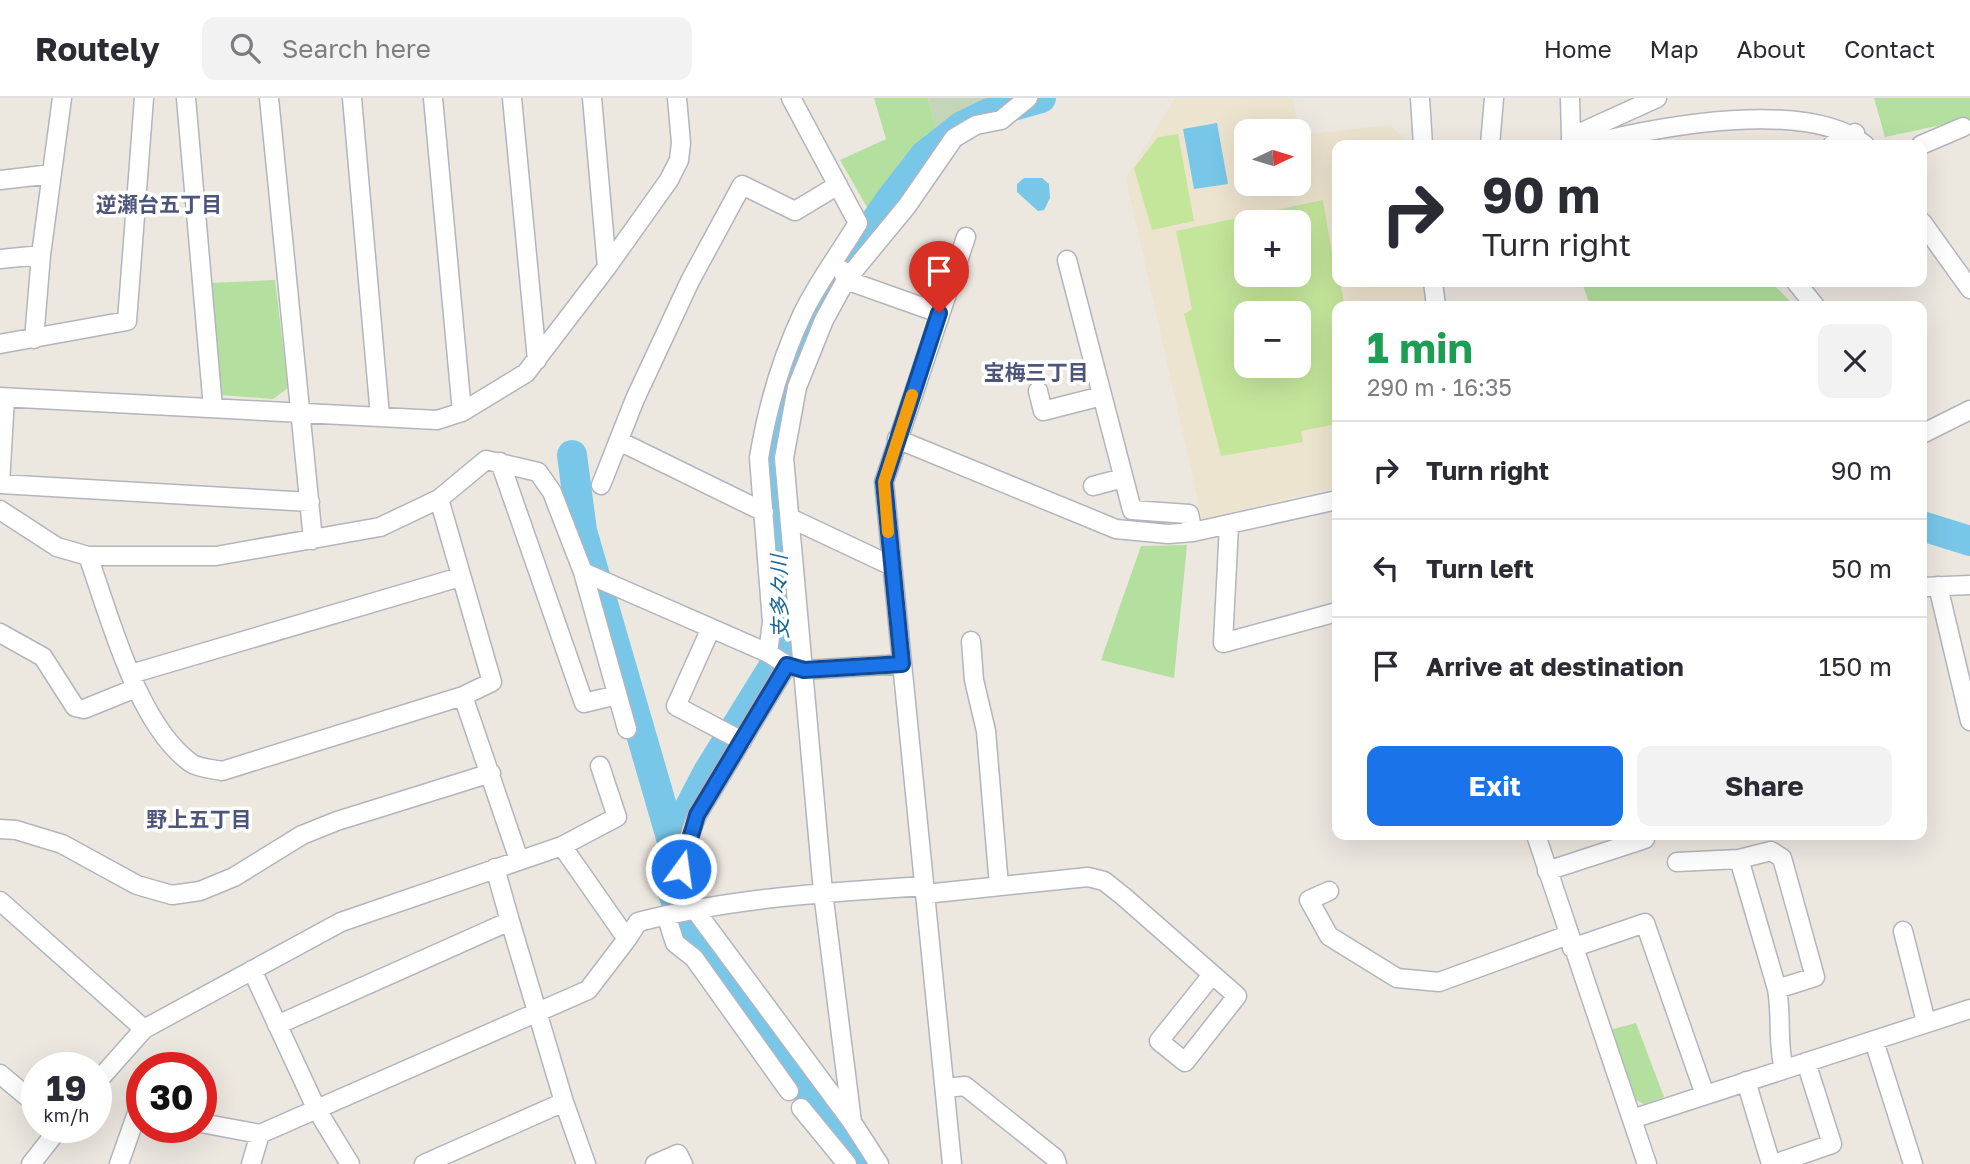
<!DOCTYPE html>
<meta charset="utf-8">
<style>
body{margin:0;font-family:"Golos Text","Noto Sans JP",sans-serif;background:#f2f2f3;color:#2b2b33;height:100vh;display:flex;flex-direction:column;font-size:26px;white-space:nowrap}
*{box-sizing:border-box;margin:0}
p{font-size:23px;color:#7c7c81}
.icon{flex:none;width:38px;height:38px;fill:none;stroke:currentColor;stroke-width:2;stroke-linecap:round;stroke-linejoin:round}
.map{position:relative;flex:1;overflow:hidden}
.sheet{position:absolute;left:1332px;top:203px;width:595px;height:539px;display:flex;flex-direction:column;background:#fff;border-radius:14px;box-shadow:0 7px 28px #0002}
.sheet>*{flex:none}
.guide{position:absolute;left:1332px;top:42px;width:595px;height:147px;border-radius:14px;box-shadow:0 7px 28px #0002;background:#fff;color:#2b2b33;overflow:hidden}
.needle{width:46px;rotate:86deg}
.controls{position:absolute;left:1234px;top:21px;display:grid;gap:14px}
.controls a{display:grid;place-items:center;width:77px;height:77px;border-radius:14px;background:#fff;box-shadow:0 7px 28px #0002;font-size:35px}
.speed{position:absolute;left:21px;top:954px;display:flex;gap:14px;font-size:35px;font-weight:700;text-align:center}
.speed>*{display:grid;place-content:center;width:91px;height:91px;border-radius:50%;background:#fff;box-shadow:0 7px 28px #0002;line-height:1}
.speed small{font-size:18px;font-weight:400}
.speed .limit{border:10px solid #d22;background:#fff;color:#111}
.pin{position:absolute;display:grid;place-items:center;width:60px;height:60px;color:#fff;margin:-72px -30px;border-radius:50% 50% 50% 0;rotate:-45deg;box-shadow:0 0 7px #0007}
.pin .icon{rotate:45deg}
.me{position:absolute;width:77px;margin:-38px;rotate:14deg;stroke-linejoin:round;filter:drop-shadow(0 0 5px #0008)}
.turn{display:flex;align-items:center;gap:24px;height:147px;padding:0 35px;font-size:32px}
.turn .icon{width:91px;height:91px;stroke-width:2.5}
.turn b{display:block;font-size:49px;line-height:60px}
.round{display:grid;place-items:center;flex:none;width:74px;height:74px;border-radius:14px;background:#f2f2f3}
.headline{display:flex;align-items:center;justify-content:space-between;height:119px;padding:0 35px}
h1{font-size:42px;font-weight:700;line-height:52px;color:#1e9e55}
.primary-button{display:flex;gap:14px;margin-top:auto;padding:14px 35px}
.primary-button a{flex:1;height:80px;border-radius:14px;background:#1a73e8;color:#fff;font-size:28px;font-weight:700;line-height:80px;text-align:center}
.primary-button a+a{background:#f2f2f3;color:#2b2b33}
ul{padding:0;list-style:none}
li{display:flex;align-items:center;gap:21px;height:98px;padding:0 35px;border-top:2px solid #e1e1e2}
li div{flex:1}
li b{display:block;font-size:26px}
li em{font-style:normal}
header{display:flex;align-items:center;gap:42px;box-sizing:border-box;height:98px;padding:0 35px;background:#fff;border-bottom:2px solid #e1e1e2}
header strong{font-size:33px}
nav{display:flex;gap:38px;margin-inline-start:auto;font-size:24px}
.search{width:490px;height:63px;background:#f2f2f3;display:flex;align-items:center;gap:18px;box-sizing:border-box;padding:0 24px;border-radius:14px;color:#7c7c81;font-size:26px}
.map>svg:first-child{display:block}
.education{fill:#ede4cf;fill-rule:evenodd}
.green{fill:#b3e09f}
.cemetery{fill:#c5d5b7}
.pitch{fill:#c4e69b;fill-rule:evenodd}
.water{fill:#78c7e8}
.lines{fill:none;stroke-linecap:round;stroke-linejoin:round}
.river{stroke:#78c7e8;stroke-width:30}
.minor-casing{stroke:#b2b5be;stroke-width:21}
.minor{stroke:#fff;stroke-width:18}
.route-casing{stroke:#114b97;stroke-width:18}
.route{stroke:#1a73e8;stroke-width:12}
.slow{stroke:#f59e0b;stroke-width:12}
.labels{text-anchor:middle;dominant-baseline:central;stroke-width:7;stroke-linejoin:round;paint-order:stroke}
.neighbourhood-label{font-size:21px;font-weight:bold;fill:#4e557a;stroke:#fff}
.water-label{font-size:21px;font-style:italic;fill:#156696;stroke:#fff}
</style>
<header>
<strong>Routely</strong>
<div class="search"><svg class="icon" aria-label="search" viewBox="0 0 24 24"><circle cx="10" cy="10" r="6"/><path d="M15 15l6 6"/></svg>Search here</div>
<nav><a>Home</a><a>Map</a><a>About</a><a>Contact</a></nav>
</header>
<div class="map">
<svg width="1970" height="1066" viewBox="0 0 1970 1066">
<rect width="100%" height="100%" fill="#ece7df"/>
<!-- education -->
<path class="education" d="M1175,0h117l9,37 89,-10 21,20h-74v137h85l4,24h-89v181l-135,32 -76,-341zM1246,33h52v53h-52zM1246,124h52v53h-52zM1246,215h52v53h-52z"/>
<!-- green -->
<path class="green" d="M874,0h54l8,31 -68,80 -28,-49 46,-21z
M1874,0h96v21l-85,18z
M275,182l13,108 -15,11 -53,-4 -10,-112z
M1582,184h189l24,24h-205z
M1187,447l-13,133 -73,-18 40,-114z
M1636,925l28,74 -20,7 -10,-5 -24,-69z"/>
<!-- cemetery -->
<path class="cemetery" d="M928,0h83l-17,4 -58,27z"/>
<!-- pitch -->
<path class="pitch" d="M1178,36l16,87 -42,9 -18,-62 24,-31z
M1323,102l14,82h3l5,24h-8v118l-36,7 2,11 -82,14 -37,-142 8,-5 -16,-78zM1246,124h52v53h-52zM1246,215h52v53h-52z"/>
<!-- water -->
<path class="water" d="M1217,25l11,61 -34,5 -11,-60z
M1024,80h18l7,6 1,14 -6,12 -6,1 -21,-19v-8z"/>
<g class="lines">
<!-- river -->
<path class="river" d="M572,357l10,76 90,310
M1922,428l48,15
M862,1066l-172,-227 -18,-46v-50l36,-69 64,-103 12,-31 -13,-189 21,-86 24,-54 74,-109 35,-45 37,-29 27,-13 52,-15"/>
<!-- minor casing -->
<g class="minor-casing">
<path id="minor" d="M186,0l27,310
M269,0l44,442
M352,0l28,318
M433,0l29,314
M512,0l25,262
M592,0l15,169
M1420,0l3,47
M1570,0l1,39
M1490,47l4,-47
M1571,47v-8l86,-39
M1585,47c75,-19 222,-47 280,0
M1832,47l23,-12
M1921,47l42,-18
M0,82l52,-6
M1922,124l48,67
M0,161l41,-4
M1067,162l65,250 57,4 4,18
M842,172l4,10 93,33
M1433,184l3,24
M1796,184l19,24
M34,241l7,-84 21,-157
M0,246l127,-23 17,-223
M1038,293l5,20 59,-15
M0,299l437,23 25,-8 64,-39 81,-106 62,-87 10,-20 2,-17 -4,-45
M1922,336l48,-24
M897,341l219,90 52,5 25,-2 144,-32
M619,343l145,71
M500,364l84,241 33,-8
M0,386l310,18
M0,386l5,-86
M601,387l34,-86 55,-118 52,-96 53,26 43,-26
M1093,388l30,-8
M439,401l53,183 -29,14
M0,412l57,37 31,9h128l164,-29 59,-28 47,-39 52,12 14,20 31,80 44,157
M790,420l102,48
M1229,427l-6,118 114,-31
M88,458c22,61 49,168 103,207 7,5 22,6 31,8l241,-75 56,164
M583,474l185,81 19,12 17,5 98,-6
M1938,488l32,135
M1922,489l48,-2
M711,530l-35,78 66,35
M0,535l43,24 32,50 9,2 52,-21
M971,543l3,39 12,51 13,155
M768,555l4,-31 -13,-164c8,-49 22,-98 43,-143 15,-32 38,-62 56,-92l-67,-125
M131,576l329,-97
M0,731l16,1 46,14 75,41 35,10 28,-4 34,-14 68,-42 35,-14 154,-48
M1536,737l111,329
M562,748l55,-29 -17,-51
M1739,761l38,130
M1677,764l62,-3 32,-8 11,7 33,119 -38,12c5,27 0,54 7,80
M495,770l15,53
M1547,773l98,-32
M1329,793l-20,9 20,36 68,42 42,4 129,-47
M925,796l163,-17 16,4 19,15 114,100 -52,66 -26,-21 53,-66
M0,803l144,128
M691,812c-14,-35 -7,-61 6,-95l90,-150
M695,812l157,212 27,42
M666,817l9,28 19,15 95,133
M1903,833l23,91
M1572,850l73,-25 60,172
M252,872l65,140 33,54
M277,927l233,-104 54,181 22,62
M1874,943l39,123
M0,976l37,31
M1746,983l25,83
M96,985l48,-54 197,-107 221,-76 65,93 11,-17c93,-24 191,-30 286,-36
M946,990l19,-2 90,72 2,6
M801,1010l46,56
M1632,1021l338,-110
M852,1024l-29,-230 -39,-434 13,-71 27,-67 22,-40 61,-74 47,-68 22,-13 25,-5 27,-22
M201,1025l59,11
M31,1066l29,-37
M119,1066l18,-51h5
M251,1066l9,-30 328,-144 39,-51
M424,1066l140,-62
M655,1066l23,-10 5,10
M952,1066l-68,-682 82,-245
M1774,1066l58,-20 -26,-82"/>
</g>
<!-- minor -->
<use href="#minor" class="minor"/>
</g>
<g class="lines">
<!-- route casing -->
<g class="route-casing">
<path id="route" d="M681,771l16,-54 90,-150 17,5 98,-6 -18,-182 55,-169"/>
</g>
<!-- route -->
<use href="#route" class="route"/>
<!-- slow -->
<path class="slow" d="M888,434l-4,-50 28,-87"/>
</g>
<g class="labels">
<!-- neighbourhood labels -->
<g class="neighbourhood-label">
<text x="159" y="106">逆瀬台五丁目</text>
<text x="1036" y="274">宝梅三丁目</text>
<text x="199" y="721">野上五丁目</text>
</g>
<!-- water labels -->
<g class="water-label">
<text transform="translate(779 499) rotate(-91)">支多々川</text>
</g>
</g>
</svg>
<div class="controls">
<a><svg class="needle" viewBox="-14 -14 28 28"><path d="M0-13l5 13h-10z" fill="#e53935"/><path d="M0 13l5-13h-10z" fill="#7c7c81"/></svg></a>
<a>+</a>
<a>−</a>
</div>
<div class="speed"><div>19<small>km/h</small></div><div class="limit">30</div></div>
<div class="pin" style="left:939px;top:215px;background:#d93025"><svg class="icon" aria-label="arrive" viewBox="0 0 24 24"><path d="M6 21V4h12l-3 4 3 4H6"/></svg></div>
<svg class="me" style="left:681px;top:771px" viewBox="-20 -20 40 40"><circle r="17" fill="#1a73e8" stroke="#fff" stroke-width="3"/><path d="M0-11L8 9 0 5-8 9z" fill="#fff"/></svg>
<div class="guide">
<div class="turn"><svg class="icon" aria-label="right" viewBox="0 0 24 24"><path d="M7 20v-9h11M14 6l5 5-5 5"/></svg><div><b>90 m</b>Turn right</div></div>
</div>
<section class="sheet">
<div class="headline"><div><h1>1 min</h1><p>290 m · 16:35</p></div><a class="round"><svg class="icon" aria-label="close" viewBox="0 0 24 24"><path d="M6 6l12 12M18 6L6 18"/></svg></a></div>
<ul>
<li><svg class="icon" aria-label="right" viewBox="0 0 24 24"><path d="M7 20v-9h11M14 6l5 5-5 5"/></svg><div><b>Turn right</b></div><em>90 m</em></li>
<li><svg class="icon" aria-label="left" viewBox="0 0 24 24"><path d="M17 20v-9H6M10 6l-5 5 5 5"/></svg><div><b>Turn left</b></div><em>50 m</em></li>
<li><svg class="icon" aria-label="arrive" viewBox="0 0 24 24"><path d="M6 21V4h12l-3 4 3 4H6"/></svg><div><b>Arrive at destination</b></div><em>150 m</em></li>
</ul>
<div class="primary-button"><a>Exit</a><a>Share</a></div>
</section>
</div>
